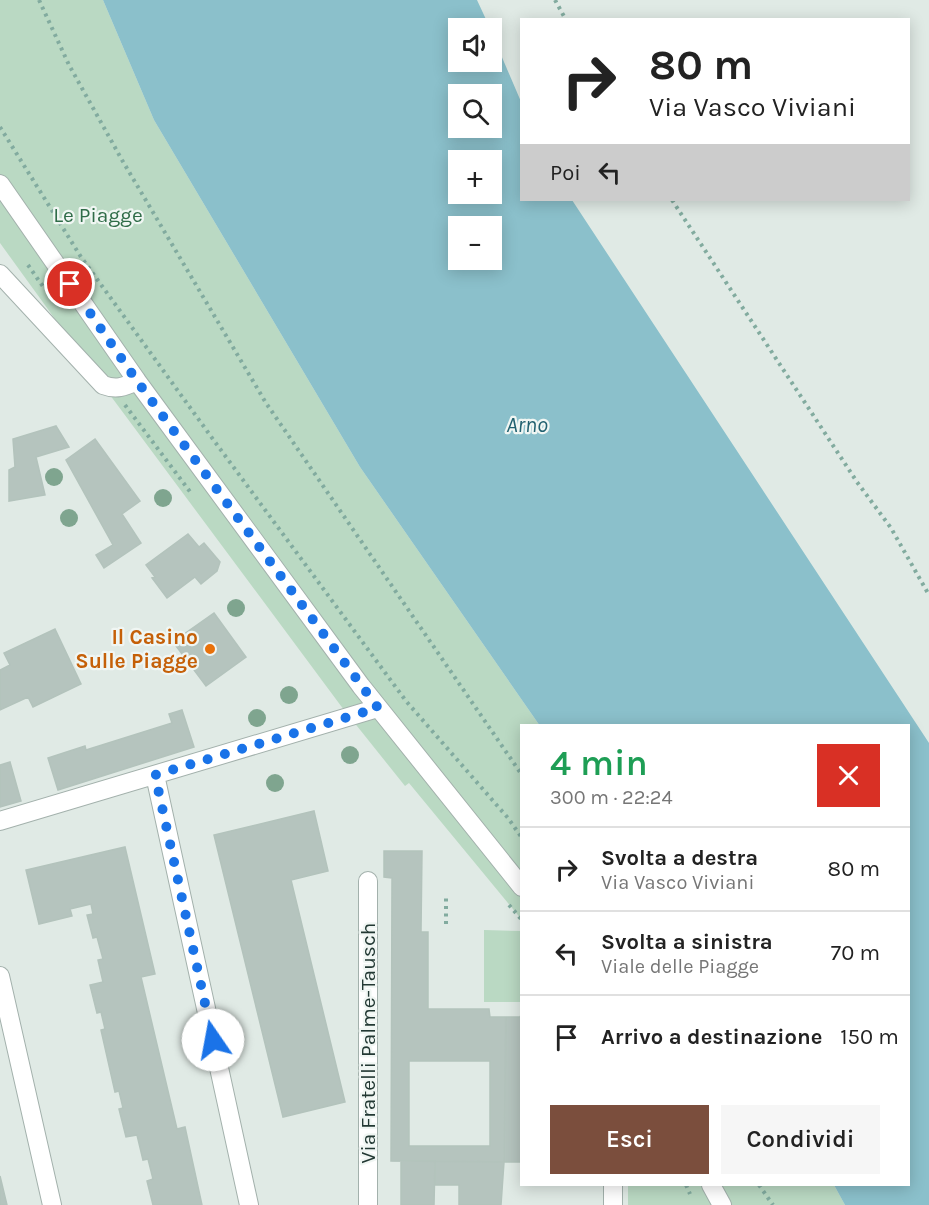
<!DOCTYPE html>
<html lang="it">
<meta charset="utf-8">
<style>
body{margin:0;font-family:Karla,sans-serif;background:#f6f6f6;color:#222;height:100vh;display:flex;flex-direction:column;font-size:22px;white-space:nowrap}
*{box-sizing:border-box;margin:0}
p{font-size:20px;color:#767676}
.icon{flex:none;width:33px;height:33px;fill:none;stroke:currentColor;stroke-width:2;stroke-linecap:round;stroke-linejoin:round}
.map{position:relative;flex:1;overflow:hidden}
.sheet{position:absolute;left:520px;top:724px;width:390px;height:462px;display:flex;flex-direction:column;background:#fff;border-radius:0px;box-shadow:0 3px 15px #0003}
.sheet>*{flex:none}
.top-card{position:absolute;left:520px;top:18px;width:390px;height:183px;border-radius:0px;box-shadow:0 3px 15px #0003;background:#fff;color:#222;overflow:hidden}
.fabs{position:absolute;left:448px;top:18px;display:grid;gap:12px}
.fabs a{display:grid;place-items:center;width:54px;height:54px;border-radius:0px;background:#fff;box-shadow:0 3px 15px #0003;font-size:30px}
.pin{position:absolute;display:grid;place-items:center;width:51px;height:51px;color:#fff;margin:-26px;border:3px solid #fff;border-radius:50%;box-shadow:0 2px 6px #0007}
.me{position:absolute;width:66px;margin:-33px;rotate:348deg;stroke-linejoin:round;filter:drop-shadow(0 0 4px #0008)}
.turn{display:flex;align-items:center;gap:21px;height:126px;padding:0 30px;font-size:27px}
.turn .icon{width:78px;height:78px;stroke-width:2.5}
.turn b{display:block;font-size:42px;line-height:51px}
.then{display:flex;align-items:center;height:57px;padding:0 30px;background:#0003;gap:12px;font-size:22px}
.round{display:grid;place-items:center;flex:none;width:63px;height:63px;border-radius:0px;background:#f6f6f6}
.overview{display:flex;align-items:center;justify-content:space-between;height:102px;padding:0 30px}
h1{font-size:36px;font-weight:600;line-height:45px;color:#1e9e55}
.button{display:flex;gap:12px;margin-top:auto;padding:12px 30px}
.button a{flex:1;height:69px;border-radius:0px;background:#7b4e3d;color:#fff;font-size:24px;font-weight:600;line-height:69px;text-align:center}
.button a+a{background:#f6f6f6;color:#222}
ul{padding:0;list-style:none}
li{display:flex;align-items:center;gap:18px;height:84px;padding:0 30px;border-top:2px solid #e0e0e0}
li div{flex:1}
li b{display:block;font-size:22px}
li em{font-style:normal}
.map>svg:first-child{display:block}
.green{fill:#bad9c3}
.water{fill:#8bc0cb;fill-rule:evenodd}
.building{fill:#b5c4be;stroke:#b3c3bc;stroke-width:1.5;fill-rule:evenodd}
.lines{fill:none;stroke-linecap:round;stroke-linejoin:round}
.minor-casing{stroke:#a3b1ac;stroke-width:20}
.path{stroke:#82ab9f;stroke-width:4;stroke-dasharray:3 4.5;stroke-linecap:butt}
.minor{stroke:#fff;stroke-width:18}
.tree{fill:#7fa58f}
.route{stroke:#1a73e8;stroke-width:10;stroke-dasharray:0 18}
.food-dot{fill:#e8710a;stroke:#f0f6f3;stroke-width:2}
.labels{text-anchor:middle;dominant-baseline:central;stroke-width:4.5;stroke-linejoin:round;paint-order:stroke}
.park-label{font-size:21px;fill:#2f6c48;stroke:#f0f6f3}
.food-label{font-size:21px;font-weight:bold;fill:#c56008;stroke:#f0f6f3;text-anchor:end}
.street-label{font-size:21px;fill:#223833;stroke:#f0f6f3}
.water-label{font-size:22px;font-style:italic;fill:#216170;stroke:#f0f6f3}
</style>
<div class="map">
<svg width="929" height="1205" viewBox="0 0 929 1205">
<rect width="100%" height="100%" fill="#e0eae5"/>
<!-- green -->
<path class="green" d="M0,0h103l51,120 206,347 180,259h-18v194l-113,-137 -4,3 -64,-80 -231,-311 -110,-152z
M484,930l38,1v71h-38z
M628,1185h206l11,20h-217z"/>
<!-- water -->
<path class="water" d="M103,0h374l13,28h-31v34h33v-28l30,70v96h50l357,543v462h-84l-11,-20h75v-459h-369l-180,-259 -206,-347zM459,94h33v34h-33zM459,160h33v34h-33zM459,226h33v34h-33z"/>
<!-- building -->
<path class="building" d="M56,426l13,21 -33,10 9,38 -36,6v-31l6,-3 -2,-28z
M95,439l45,62 -18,13 19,29 -37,25 -8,-13 17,-10 -47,-85z
M188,534l11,13 5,-4 16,19 -3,9 -16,13 -6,-7 -28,21 -15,-20 3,-1 -9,-12z
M214,613l32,44 -40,29 -33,-44z
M55,629l26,55 -48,23 -5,-10 -28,13v-40l10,-5 -6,-12z
M182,710l12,37 -136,43 -10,-32 37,-12 1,4 86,-27 -3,-9z
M10,762l11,39 -21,6v-42z
M314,811l14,60 -37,9 54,222 -62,15 -69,-282z
M125,847l30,127 -14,3 36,152 8,-2 17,78h-49l-6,-24 6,-2 -5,-20 -5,1 -6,-25 -11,2 -7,-28 4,-1 -4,-17 -4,1 -14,-62 4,-1 -4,-17 -4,1 -7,-28 13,-3 -5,-22 5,-1 -6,-22 -4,1 -6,-23 6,-1 -2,-10 -21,5 2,7 -33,8 -13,-54z
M384,851h38l-1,81h7v77h61l1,8h16l-2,145 -113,-1 1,-283 -8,-1zM409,1061h81v85h-81z
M522,1013v149h-18l2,-145h14z
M401,1161h34l-1,44h-33z
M435,1161l69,1 -3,43h-42v-20h-24z
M0,1176l7,29h-7z"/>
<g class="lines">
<!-- minor casing -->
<g class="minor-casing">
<path id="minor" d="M0,184l137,197 224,305 161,201
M0,274l103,111c13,5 21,2 34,-4
M155,775l94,430
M0,821l378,-113
M368,881v324
M0,976l52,229
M711,1185l11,20
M613,1205v-20"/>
</g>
<!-- path -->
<path class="path" d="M39,0l30,65 53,95 144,243 256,372
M555,0l11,20
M0,127l81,130 134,185 191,259 102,117 14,20
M672,200l185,282 34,46 38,67
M28,265l16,23
M125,405l66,88
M509,905l13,15
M446,924v-27
M686,1185l4,9
M759,1185l14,20"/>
<!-- minor -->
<use href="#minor" class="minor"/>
</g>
<!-- trees -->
<g class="tree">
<circle cx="54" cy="477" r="9"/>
<circle cx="163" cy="498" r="9"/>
<circle cx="69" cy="518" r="9"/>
<circle cx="236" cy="608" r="9"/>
<circle cx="289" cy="695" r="9"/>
<circle cx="257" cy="718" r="9"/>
<circle cx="350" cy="755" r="9"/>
<circle cx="275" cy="783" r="9"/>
</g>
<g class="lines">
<!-- route -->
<path class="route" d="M70,284l67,97 241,327 -223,67 58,265"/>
</g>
<!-- markers -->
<circle class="food-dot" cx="210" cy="649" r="6"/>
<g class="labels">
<!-- park labels -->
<g class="park-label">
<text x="98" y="215">Le Piagge</text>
</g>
<!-- food labels -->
<g class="food-label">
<text x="198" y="637">Il Casino<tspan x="198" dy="24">Sulle Piagge</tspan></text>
</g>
<!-- street labels -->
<g class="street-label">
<text transform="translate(368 1043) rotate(-90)">Via Fratelli Palme-Tausch</text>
</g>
<!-- water labels -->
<g class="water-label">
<text x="527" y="425">Arno</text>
</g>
</g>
</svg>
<div class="fabs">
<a><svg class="icon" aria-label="sound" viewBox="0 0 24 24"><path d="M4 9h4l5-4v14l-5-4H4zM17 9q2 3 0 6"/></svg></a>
<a><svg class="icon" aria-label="search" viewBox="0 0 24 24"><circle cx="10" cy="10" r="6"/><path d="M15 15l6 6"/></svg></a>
<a>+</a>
<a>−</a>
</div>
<div class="pin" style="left:70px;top:284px;background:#d93025"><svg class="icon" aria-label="arrive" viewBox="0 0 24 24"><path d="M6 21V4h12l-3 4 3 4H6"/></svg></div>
<svg class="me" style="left:213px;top:1040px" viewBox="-20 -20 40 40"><circle r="19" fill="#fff"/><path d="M0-13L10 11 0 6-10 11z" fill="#1a73e8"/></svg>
<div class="top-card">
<div class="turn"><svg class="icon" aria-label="right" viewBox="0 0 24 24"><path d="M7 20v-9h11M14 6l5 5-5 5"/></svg><div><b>80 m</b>Via Vasco Viviani</div></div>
<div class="then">Poi<svg class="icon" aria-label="left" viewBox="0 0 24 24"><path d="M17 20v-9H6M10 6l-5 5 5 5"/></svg></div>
</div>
<section class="sheet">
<div class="overview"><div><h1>4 min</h1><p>300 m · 22:24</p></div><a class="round" style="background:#d93025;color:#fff"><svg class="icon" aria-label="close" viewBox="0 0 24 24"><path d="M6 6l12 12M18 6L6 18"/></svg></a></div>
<ul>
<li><svg class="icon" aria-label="right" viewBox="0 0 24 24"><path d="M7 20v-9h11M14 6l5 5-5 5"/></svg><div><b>Svolta a destra</b><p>Via Vasco Viviani</p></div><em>80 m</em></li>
<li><svg class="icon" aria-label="left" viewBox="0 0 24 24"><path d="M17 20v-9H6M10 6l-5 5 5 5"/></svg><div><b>Svolta a sinistra</b><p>Viale delle Piagge</p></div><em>70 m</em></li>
<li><svg class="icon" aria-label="arrive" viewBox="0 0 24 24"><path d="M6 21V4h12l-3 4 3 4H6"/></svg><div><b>Arrivo a destinazione</b></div><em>150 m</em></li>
</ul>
<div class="button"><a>Esci</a><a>Condividi</a></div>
</section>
</div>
